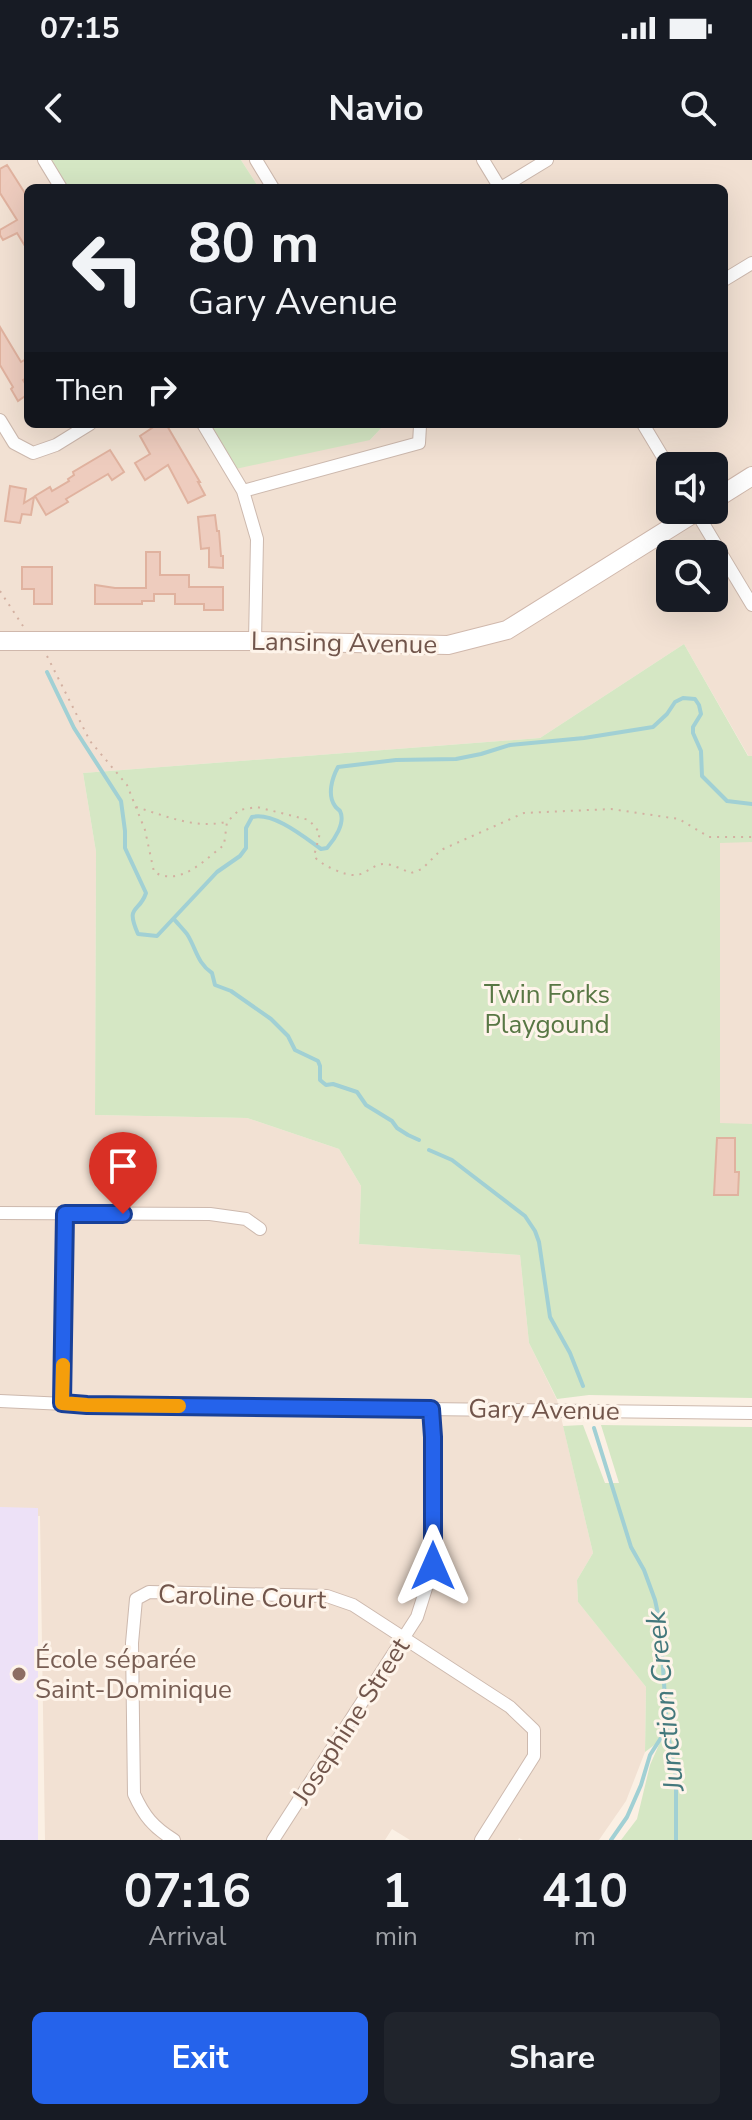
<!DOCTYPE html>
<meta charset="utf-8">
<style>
body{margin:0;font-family:"Nunito Sans",sans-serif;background:#20242c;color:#f1f3f6;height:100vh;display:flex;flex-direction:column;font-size:30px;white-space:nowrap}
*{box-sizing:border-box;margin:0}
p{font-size:26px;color:#9ea1a6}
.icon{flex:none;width:44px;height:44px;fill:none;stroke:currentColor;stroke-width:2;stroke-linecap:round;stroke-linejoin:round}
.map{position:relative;height:1680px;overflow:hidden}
.panel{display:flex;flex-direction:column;background:#171b24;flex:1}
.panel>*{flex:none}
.hud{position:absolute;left:24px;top:24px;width:704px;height:244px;border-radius:12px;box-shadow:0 8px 32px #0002;background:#171b24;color:#f1f3f6;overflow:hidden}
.controls{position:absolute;left:656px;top:292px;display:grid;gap:16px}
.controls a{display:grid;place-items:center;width:72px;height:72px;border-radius:12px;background:#171b24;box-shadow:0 8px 32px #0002;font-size:40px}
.pin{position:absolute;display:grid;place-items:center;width:68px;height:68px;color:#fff;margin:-82px -34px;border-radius:50% 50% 50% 0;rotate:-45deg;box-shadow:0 0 8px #0007}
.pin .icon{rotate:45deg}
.me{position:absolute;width:88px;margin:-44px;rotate:0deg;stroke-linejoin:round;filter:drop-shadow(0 0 6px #0008)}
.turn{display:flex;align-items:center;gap:28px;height:168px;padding:0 32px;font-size:36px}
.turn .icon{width:104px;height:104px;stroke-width:2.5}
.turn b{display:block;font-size:56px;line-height:68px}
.then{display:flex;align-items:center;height:76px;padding:0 32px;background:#0003;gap:16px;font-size:30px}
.eta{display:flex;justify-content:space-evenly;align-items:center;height:136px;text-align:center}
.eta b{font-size:48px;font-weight:700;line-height:56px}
.primary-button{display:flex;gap:16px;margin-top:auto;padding:16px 32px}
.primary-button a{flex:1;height:92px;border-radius:12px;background:#2563eb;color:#fff;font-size:32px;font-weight:700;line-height:92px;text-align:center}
.primary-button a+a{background:#20242c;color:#f1f3f6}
.status{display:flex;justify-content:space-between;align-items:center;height:56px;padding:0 40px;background:#171b24;direction:ltr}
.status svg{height:22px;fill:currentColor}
header{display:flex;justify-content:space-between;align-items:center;height:104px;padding:0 32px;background:#171b24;font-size:36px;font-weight:700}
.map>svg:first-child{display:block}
.residential{fill:#f2e1d3;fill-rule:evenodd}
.education{fill:#ede1f7}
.green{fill:#d5e7c4}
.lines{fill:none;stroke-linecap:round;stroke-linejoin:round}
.stream{stroke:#a1d0d4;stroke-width:4}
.building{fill:#eeccbe;stroke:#e0b29f;stroke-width:2}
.street-casing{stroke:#cdb9ae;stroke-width:14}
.secondary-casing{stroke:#d0b8ac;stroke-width:20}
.path{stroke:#d3b0a1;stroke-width:2;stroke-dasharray:2 6;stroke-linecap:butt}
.street{stroke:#fff;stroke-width:12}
.secondary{stroke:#fff;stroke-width:18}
.route-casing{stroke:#184099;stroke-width:20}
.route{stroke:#2563eb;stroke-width:14}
.slow{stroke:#f59e0b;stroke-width:14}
.education-dot{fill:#8d6e63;stroke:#fef4ea;stroke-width:3}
.labels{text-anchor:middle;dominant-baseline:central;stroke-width:6;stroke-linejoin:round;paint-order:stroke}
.street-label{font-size:26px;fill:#71554b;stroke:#fef4ea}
.park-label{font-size:26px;fill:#587744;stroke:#fef4ea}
.education-label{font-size:26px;fill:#785e54;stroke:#fef4ea;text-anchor:start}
.water-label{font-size:28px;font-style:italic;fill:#43787c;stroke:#fef4ea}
</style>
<div class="status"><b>07:15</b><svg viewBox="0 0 49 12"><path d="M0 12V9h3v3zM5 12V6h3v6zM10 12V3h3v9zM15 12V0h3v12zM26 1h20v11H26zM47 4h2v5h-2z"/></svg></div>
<header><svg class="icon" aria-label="back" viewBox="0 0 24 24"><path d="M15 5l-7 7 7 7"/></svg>Navio<svg class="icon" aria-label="search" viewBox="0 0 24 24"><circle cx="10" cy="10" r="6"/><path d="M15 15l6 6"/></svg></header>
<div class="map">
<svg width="752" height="1680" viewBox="0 0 752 1680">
<rect width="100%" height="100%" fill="#fbf0e4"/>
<!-- residential -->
<path class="residential" d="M0,0h42l17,28h-31v236h176l166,16 15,-16h339v-236h-465l-18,-28h511v596l-3,1 -65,-113 -144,94 -457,35 13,79 -1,263 152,3 92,31 22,37 -2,58 161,11 9,88 28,57 36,153 -16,27 1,22 68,85 -1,65 -19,49 -27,39h-76l-4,-2 -1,2h-108l-18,-11 -7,11h-340l-5,-324h-40zM670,306h44v44h-44zM670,394h44v44h-44z
M720,682h32v282h-32z"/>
<!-- education -->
<path class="education" d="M0,1347l38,1v332h-38z"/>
<!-- green -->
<path class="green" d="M42,0h199l18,28h-200z
M204,264h181l-15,16 -139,30z
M684,484l64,112h4v86l-32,1v280l32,1v274l-163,-3 -32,4 -28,-56 -9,-88 -161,-11 2,-58 -22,-37 -92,-31 -152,-3 1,-263 -13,-79 457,-35z
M583,1265l22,58h14l-18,-58 151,2v413h-131l16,-21 13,-54 11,-25 -16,12 1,-65 -68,-85 -1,-22 16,-27 -30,-127z"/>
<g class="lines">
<!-- stream -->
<path class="stream" d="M47,512l27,56 47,73 4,30v17l21,45c-7,21 -21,11 -8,41l19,2 60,-64 23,-16 6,-8v-20l6,-11c22,-5 52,20 69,32l6,-1c7,-8 19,-25 13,-37 -2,-2 -4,-3 -5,-5 -8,-11 -3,-28 3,-39l58,-7 60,-1 25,-5 29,-9 74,-7 69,-11 14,-13 8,-12 8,-4 12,1 4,6 2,9 -8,13v6l8,18 1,25 25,25 25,3
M174,759c4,5 9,10 13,15 9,14 10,29 25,39l3,12 16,6 40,28 17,17 7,14 23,11 2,5v14l6,5 7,-1 24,8 9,13 26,16 5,7 11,7 11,5
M429,990l23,10 73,56 10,15 4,11 11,75 20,36 13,33
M594,1268l37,119 13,23 11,30 5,23 7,105 9,50v62
M611,1680l16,-23 14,-32 9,-30 16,-25"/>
</g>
<!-- building -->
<path class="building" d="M7,5l21,33v53l-11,-18 -14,7 -3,-5v-5l17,-10 -17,-27v-24z
M0,167l21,35 7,-4v19l-5,3 5,8v6l-10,7 -7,-12 2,-2 -13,-22z
M158,264h8l34,58h-2l7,13 -17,8 -20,-38 -23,15 -10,-17 15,-9 -10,-18z
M110,290l14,22 -12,8 -4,-6 -42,25 2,3 -22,13 -11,-19 15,-9 2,4 17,-10 -1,-2 6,-4 -1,-3z
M10,326l16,3 -2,14 10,-6 -3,18 -9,-1 -2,9 -15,-2z
M215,355l2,16h2l2,25h2v12l-14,-1v-19l-8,1 -3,-32z
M146,392h14v23h29v12h34v23h-19v-6h-29v-10h-21v7h-12v3h-47v-19l20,3h31z
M22,407h30v37h-18v-15h-12z
M717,978h18v34h4l-1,23h-24z"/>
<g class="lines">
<!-- street casing -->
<g class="street-casing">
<path id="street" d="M44,0l17,28
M256,0l17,28
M483,0l17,28
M501,28l46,-28
M724,120l28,-17
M0,260l14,23 19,10 23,-8 34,-21
M203,264l40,67 14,48 -2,102
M643,264l27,45
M243,331l176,-48 1,-17 -1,-2
M695,350l57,95
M0,1053l210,1 36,5 14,10
M0,1241l87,4 665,8
M62,1243l3,-189
M174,1680c-21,-13 -30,-24 -40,-46l-2,-151 4,-44 13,-7 178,4 26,9 157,102 24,23v26l-53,84
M273,1680l144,-223 16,-51v-129l-2,-28"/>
</g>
<!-- secondary casing -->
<g class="secondary-casing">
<path id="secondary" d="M714,340l38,-24
M0,481h255l193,4 59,-15 192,-120"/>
</g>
<!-- path -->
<path class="path" d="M0,431l23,35
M47,496l43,85 37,44 18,45 9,42c27,15 50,-12 70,-27l3,-23 12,-12 18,-3 52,13 11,13 -6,23c5,8 31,20 41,19 12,0 18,-12 31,-11 8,1 17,6 25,9l11,-4 19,-19 83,-37 87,-4 68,10 30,18h43
M136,647c30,9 59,22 90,15"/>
<!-- street -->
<use href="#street" class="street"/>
<!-- secondary -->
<use href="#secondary" class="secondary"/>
</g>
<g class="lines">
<!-- route casing -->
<g class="route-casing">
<path id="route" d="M123,1054h-58l-3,189 25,2 344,4 2,28v129"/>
</g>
<!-- route -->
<use href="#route" class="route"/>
<!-- slow -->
<path class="slow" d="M63,1205l-1,38 25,2 92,1"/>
</g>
<!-- markers -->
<circle class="education-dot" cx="19" cy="1514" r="8"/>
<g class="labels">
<!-- street labels -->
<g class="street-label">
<text transform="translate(344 483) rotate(1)">Lansing Avenue</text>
<text transform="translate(544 1250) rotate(1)">Gary Avenue</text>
<text transform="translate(242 1437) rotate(2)">Caroline Court</text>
<text transform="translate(351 1561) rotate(-57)">Josephine Street</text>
</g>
<!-- park labels -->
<g class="park-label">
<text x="547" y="834">Twin Forks<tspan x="547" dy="30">Playgound</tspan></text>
</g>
<!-- education labels -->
<g class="education-label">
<text x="35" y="1499">École séparée<tspan x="35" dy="30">Saint-Dominique</tspan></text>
</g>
<!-- water labels -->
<g class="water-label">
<text transform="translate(665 1541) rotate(-96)">Junction Creek</text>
</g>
</g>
</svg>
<div class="controls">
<a><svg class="icon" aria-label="sound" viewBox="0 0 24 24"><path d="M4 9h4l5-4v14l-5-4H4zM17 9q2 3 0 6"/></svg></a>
<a><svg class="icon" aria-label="search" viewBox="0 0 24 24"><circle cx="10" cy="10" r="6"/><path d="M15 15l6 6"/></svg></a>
</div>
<div class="pin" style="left:123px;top:1054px;background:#d93025"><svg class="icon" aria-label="arrive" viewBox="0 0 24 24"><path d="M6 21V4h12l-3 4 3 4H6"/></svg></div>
<svg class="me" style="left:433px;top:1406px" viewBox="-20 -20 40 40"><path d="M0-17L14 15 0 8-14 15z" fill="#2563eb" stroke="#fff" stroke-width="4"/></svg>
<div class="hud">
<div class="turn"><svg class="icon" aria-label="left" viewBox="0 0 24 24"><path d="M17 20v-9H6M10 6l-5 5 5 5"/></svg><div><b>80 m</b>Gary Avenue</div></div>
<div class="then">Then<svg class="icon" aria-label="right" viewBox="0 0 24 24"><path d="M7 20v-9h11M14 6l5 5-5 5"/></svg></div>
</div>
</div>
<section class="panel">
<div class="eta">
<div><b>07:16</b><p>Arrival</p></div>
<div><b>1</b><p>min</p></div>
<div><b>410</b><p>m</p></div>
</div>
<div class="primary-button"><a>Exit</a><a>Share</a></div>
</section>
